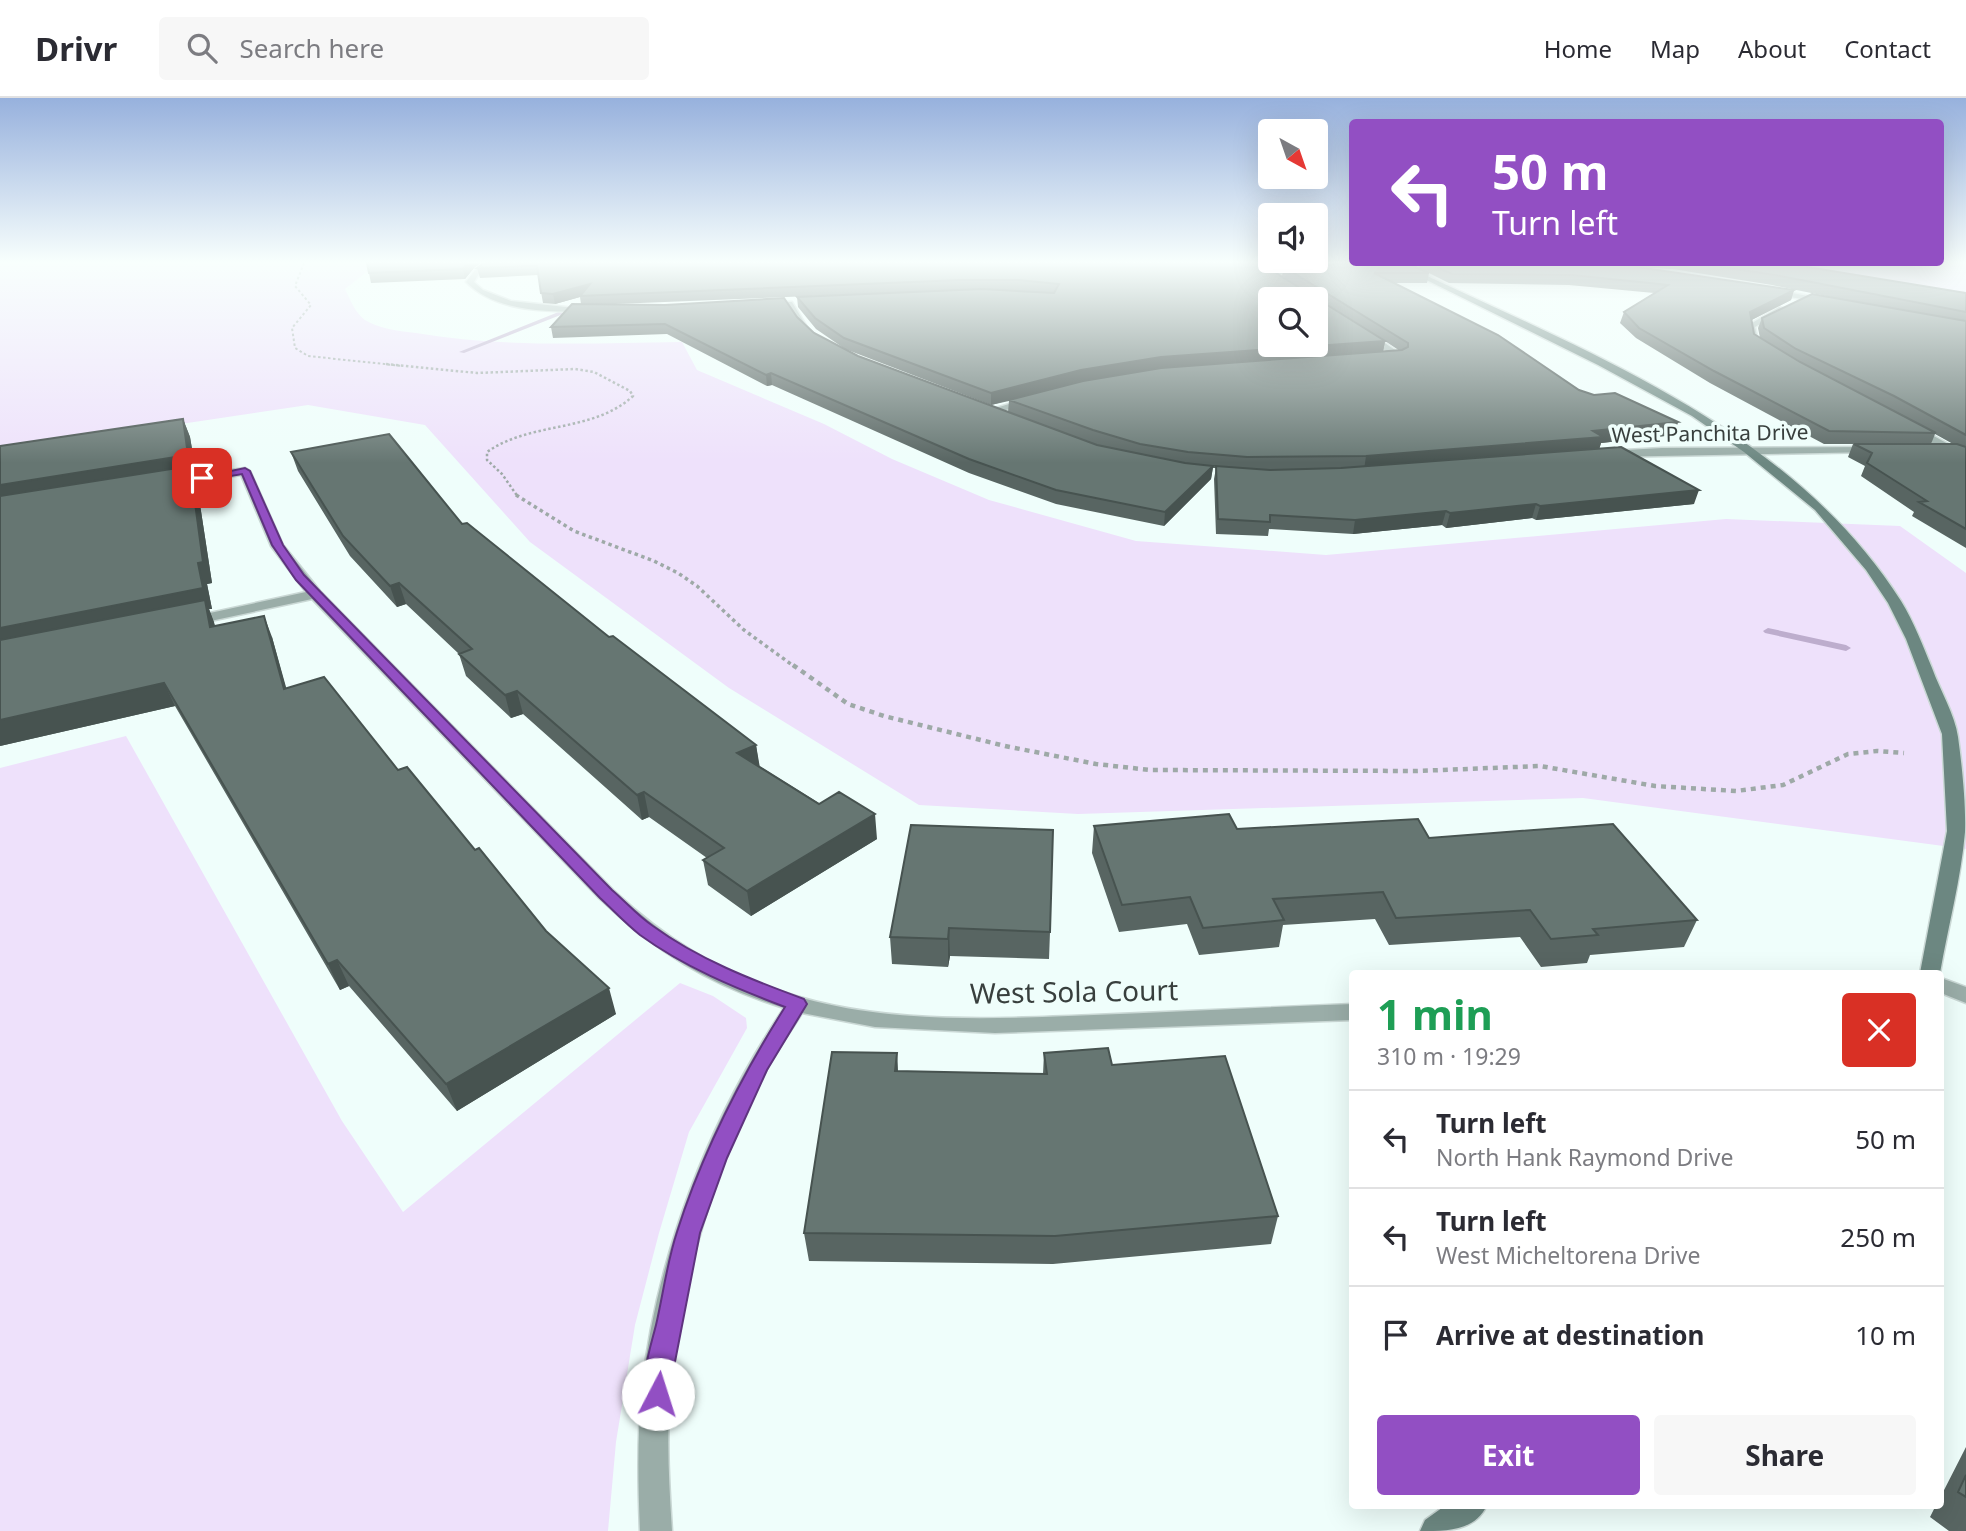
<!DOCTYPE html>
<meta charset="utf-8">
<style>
body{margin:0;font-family:"Noto Sans",sans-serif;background:#f7f7f7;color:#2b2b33;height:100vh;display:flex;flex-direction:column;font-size:26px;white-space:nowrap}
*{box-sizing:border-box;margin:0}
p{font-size:23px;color:#7c7c81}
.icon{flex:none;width:38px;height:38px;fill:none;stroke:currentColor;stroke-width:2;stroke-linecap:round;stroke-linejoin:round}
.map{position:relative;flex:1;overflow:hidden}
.details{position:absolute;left:1349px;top:872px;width:595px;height:539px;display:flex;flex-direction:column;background:#fff;border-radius:7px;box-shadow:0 7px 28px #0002}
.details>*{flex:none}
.banner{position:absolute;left:1349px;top:21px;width:595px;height:147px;border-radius:7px;box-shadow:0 7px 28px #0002;background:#924fc3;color:#fff;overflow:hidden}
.needle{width:46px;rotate:140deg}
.fabs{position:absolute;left:1258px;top:21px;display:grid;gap:14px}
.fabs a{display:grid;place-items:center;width:70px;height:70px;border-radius:7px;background:#fff;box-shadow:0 7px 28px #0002;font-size:35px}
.pin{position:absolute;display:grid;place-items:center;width:60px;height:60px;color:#fff;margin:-30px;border-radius:14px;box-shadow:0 4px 10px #0006}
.me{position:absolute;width:77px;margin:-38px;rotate:5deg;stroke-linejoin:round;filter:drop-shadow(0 0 5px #0008)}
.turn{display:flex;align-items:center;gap:24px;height:147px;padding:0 28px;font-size:32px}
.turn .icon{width:91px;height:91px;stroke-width:2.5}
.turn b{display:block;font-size:49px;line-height:60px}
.round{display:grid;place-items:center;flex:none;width:74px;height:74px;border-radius:7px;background:#f7f7f7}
.overview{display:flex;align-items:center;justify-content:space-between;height:119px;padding:0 28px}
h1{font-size:42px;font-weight:700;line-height:52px;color:#1e9e55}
.cta{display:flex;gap:14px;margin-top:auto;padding:14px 28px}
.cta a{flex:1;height:80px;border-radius:7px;background:#924fc3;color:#fff;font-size:28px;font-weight:700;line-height:80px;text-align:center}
.cta a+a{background:#f7f7f7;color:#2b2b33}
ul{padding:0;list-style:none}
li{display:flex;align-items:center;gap:21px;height:98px;padding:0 28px;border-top:2px solid #e1e1e2}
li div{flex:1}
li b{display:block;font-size:26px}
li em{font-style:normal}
header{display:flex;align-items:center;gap:42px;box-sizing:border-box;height:98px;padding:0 35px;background:#fff;border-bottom:2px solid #e1e1e2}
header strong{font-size:33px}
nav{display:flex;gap:38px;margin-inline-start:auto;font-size:24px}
.search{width:490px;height:63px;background:#f7f7f7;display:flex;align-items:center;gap:18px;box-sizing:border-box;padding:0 24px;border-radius:7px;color:#7c7c81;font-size:26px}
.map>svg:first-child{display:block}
.green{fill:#eee1fb}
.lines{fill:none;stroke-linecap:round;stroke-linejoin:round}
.stream{fill:#bdadcd;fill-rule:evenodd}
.street-casing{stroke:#cad8d5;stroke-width:3}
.secondary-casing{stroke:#cad8d5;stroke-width:3}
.path-far3{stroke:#9ea9a7;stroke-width:2;stroke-dasharray:2.5 2.5;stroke-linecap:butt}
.path-far2{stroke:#9ea9a7;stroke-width:2.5;stroke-dasharray:2.5 2.5;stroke-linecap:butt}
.path-far1{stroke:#9ea9a7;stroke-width:3.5;stroke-dasharray:3.5 3.5;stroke-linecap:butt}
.path{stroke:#9ea9a7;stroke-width:4.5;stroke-dasharray:5 5;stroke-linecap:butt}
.street{fill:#9aada8;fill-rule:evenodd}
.secondary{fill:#6c8781;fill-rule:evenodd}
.wall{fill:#586562;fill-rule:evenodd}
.shaded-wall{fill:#475350}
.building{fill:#667672;stroke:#475350;stroke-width:2;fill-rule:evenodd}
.route{fill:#924fc3;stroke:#5f337f;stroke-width:2}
.labels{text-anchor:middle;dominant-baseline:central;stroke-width:7;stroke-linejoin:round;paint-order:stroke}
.far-street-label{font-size:21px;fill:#383f3d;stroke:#effefb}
.near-street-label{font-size:28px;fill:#383f3d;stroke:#effefb}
</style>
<header>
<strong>Drivr</strong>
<div class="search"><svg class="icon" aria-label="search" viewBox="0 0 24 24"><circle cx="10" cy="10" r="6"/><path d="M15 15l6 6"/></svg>Search here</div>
<nav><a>Home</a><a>Map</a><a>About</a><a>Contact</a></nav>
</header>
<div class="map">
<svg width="1966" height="1433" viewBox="0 0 1966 1433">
<rect width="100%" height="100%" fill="#effefb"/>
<!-- green -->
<path class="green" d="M0,165h378l-33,26c5,10 10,24 20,31 14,9 35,11 51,13 88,15 178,10 266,9l15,28 127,54 68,35 97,41 147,41 190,14 400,-36 174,7 66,47v276l-383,-51 -505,16 -159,-9 -190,-117 -199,-146 -105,-117 -117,-20 -308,46z
M1774,165h192v33z
M126,638l216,385 61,91 277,-229 33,13 33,22 1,10 -58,104 -30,101 -24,92 -19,117 -8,89h-608v-763z"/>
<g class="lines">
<!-- stream -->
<path class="stream" d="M561,213l2,3 -99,39 -5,-1z
M1768,530l78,17 5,3 -5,3 -81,-18 -2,-2z"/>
<!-- street casing -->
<g class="street-casing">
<path id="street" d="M486,165h7l-13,9 -6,10 9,8 28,11 82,9 -4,2c-41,-1 -92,1 -123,-30l9,-12z
M1446,165l-3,3h-59l3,-2z
M1307,170l2,3 -42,3 -3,-2z
M1770,191l55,10 4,2 -4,2 -58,-10z
M786,204h6l18,30h-6z
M1779,209l7,2 -31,18 3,13 4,4 -7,2 -5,-5 -3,-15z
M1361,233h6l37,25 -7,2 -36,-23z
M1032,299l5,3 -2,2 -44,12 -5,-3z
M1908,328h8l50,28v7l-58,-31z
M1873,349l4,1v4l-270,5 -5,-3 5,-3 55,-3z
M245,370l5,3 33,74 37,46 293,299c52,48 102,80 170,102 98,33 209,27 311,23 86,-3 172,-8 259,-11v16l-358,13 -120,-6 -73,-14c-11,18 -24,35 -34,54 -52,96 -87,211 -97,320 -5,48 -2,96 1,144h-32c-2,-48 -3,-96 2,-143 15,-135 67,-268 142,-380 -75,-23 -129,-57 -185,-110l-287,-299 -120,26 -5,-1v-6l119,-26 -35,-46 -30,-71 -68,10 -6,-3 6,-3z
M1941,880l25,9v16l-25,-10z"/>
</g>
<!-- secondary casing -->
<g class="secondary-casing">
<path id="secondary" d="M1392,165h8c179,86 390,163 501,338 13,21 22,45 31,67 8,22 23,47 26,69 4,29 8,68 7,95 -4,47 -17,95 -25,141h-20l27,-142 -5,-97 -36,-95 -18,-36 -22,-33 -51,-60 -71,-58 -52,-36 -94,-51z
M1446,1407h41c-12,26 -39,26 -67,26l5,-11z"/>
</g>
<!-- path-far3 -->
<path class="path-far3" d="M304,165l-9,23 16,19 -19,23 3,20 13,8 95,10"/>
<!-- path-far2 -->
<path class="path-far2" d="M386,266l91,9 98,-4 19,3 36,19 3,5c-40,37 -102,25 -146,56v8l15,14 16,23"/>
<!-- path-far1 -->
<path class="path-far1" d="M516,397l58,36 80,30 24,12 19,13 47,44 51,37"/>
<!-- path -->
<path class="path" d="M793,567l55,39 36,12 121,30 91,18 54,6 267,1 123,-5 115,20 81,5 47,-6 65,-31 29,-3 27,2"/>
<!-- street -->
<use href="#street" class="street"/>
<!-- secondary -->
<use href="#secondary" class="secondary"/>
</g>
<!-- wall -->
<path class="wall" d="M484,165h776l46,28 -24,-15 2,-9 135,2 1,-6h363l183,30v255l-54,-32 2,-4 -53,-36 4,-10 -17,-9 5,-13h-29l-114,-61 -74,-45 -16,-15 4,-11 30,-19 -85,-8 -120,-2 -20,-10 -2,10h-34l186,107 99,32 -4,13 -73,8 -2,6 95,55 -158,16 -4,-2 -86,10 -4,-3 -89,9 -84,-5 -1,7 -52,-2 -2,-55 2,-11h-3l-2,11 -47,47 -108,-22 -87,-31 -197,-88 -5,1 -100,-52 -114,4 -2,-11 30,-23 -1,-7 -25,7 -12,-1 -5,-28 -58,3 -3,-10zM1635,169l38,2 99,16 59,12 -69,21 -4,10 2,10 -6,-4 -3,-14 40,-20 3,-10zM884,195l-87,4 1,10 18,22 29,20 146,56 18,-4 -1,11 -150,-56 -44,-23 -17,-16 -182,-13zM1385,243l15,10 -17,1zM1935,336l18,10h-22z
M1261,165h88l-80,4z
M474,170l-9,11 -94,4 -2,-10z
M183,321l7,18 6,36 -3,1 4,11 15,98 -5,1 5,25h-3l6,17 57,11 14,52 112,81 77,80 71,81 70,83 -159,97 -108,-125 -9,4 -165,-284 -175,40z
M291,354l171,72 147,113 147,108 3,21 118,73 -126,77 -43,-31 -5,-25 4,-2 -58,-41 -7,3 -119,-106 -12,4 -45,-42 -7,-22 -53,-50 -9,3 -47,-51 -52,-85z
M911,727l139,107 -1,27 -99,-3 -2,11 -56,-3 -2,-27z
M1094,728l143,3 192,9 268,82 -13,27 -94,8 -3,8 -46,4 -21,-30 -131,8 -14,-26 -92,6 -4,22 -80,8 -12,-31 -68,8 -27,-79z
M897,955l1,18 145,3 1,-21 68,12 166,151 -7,28 -218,20 -244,-3 -5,-28z
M1966,1349v84h-17l-19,-14 6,-12h5v-9z"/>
<!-- shaded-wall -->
<path class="shaded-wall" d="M468,165h13l-7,5 -9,11 -2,-10z
M1269,165h80l-80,4z
M590,186l-10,12v1l-25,7 -2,-10z
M1794,192l-3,10 -45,23 4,-11z
M1385,243l-2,11 -303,29 -89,24v-12l90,-23 80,-13z
M771,275l1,12 -5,1 -1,-11z
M183,321l7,18 6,36 -3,1 4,11 15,98 -5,1 5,25h-3l5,13 6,27 -220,3v-167z
M1678,324l-4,13 -73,8 -2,7 -235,20 2,-14z
M1213,368l-2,13 -47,47 1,-14z
M1699,392l-5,14 -158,16 4,-14z
M1536,406l-4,14 -86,10 4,-15z
M1446,413l-4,14 -89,9 2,-14z
M399,485l7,21 -9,3 -7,-21z
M264,518l8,21 21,75 -9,-23z
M164,585l11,23 -175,40v-26z
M517,593l6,23 -12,4 -6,-23z
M756,647l4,23 -23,-15z
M644,694l5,25 -7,3 -5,-25z
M875,716l2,25 -126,77 -4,-25z
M949,830l1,28 -2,11v-28z
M337,862l12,26 -9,4 -12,-26z
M609,890l7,26 -159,97 -11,-27z
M897,955l1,28 -3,-10z"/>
<!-- building -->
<path class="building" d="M367,165h101l-5,6 -94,4z
M484,165h776l45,28 10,1 1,6 69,43 -224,16 -80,13 -90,23 -147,-55 -29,-20 -18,-21 185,-8 72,4 5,-9 -40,-4h-59l-380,16 10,-12 -37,10 -12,-1 -4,-27 -60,2zM1270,201h46v46h-46z
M1358,165h48l23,10h-55l124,62 81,55 15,5 21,-2 63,29 -85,9 10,6 -237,19 -119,1 -59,-5 -48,-8 -47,-14 -84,-30 74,-19 78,-13 241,-18 6,-3v-4l-124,-76z
M1428,165h182l184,27 -44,22 4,22 46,28 136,71 -107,-2 -115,-60 -75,-43 -15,-16 44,-27 -96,-10 -120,-1z
M1694,165h89l183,30v19l-191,-37z
M1812,196l154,27v114l-72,-39 -98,-47 -32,-21 -2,-10z
M784,200l13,19 17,16 44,23 239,89 88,18 28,3 -48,46 -109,-22 -87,-31 -198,-86 -5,2 -101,-51 -114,3 21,-23 93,1z
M183,321l5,36 -188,30v-39z
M389,336l73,90 5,-1 142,114 4,-1 143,109 -19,8 82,51 20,-12 36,22 -128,77 -44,-31 21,-12 -80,-56 -7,3 -120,-104 -12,4 -46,-41 13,-5 -73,-66 -9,3 -47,-50 -52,-84z
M1854,346h103l9,3v82l-47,-27 8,-1 -60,-38 5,-10z
M1621,349l78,43 -159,16 -4,-2 -86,9 -4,-2 -91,9 -85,-5v7l-52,-3 -2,-53 54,4 71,-2z
M190,368l13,96 -5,1 5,25 -203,40v-132z
M205,502l5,27 54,-11 20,73 40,-12 74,93 9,-3 68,83 4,-2 67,83 63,57 -163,96 -109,-124 -9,4 -164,-281 -164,37v-80z
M1229,716l8,15 181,-10 11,19 184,-14 84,96 -104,9 5,6 -47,4 -21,-29 -134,8 -13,-26 -110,7 11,21 -81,8 -13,-31 -68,8 -28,-79z
M911,727l142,5 -3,102 -101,-4 -1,11 -58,-2z
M1108,950l4,17 113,-9 53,160 -223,20 -251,-3 28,-181 65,1 -2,18 152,3 -3,-21z
M1966,1377v22l-8,-5z"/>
<!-- sky -->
<linearGradient id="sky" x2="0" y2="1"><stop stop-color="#97b1dd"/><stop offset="0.45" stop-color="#f8fffd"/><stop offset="1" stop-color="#f8fffd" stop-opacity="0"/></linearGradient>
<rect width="1966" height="365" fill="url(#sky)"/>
<!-- route -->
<path class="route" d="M245,370l5,3 33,74 21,30 308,315c14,12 26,26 41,36 45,33 99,54 151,73l3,5 -40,66 -40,88 -27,75 -33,170 -9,4 -10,-4c-9,-23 2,-54 8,-78 7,-30 11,-63 21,-93 25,-79 64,-155 108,-225 -50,-19 -101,-40 -145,-72 -14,-11 -27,-25 -40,-37l-304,-318 -24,-35 -30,-71 -40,7 -5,-3z"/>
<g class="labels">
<!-- far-street labels -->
<g class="far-street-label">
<text transform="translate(1710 335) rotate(-1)">West Panchita Drive</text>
</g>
<!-- near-street labels -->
<g class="near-street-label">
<text transform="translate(1074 893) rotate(-1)">West Sola Court</text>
</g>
</g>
</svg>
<div class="fabs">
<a><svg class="needle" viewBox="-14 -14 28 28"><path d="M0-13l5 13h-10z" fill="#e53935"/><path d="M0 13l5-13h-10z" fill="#7c7c81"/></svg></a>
<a><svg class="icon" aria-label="sound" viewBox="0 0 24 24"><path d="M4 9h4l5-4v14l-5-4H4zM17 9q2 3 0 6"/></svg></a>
<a><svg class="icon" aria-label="search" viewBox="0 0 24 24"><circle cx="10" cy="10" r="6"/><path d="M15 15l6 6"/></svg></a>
</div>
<div class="pin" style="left:202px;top:380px;background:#d93025"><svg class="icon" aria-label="arrive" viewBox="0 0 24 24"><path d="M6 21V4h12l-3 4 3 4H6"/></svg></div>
<svg class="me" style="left:658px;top:1296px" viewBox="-20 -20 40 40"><circle r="19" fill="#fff"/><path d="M0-13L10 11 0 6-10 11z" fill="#924fc3"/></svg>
<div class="banner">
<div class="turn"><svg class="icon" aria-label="left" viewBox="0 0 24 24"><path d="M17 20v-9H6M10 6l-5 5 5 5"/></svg><div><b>50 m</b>Turn left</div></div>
</div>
<section class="details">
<div class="overview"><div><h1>1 min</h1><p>310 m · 19:29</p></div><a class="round" style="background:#d93025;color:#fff"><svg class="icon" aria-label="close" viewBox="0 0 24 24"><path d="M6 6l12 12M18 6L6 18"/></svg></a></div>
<ul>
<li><svg class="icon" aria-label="left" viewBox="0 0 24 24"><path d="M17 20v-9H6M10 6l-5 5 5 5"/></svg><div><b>Turn left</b><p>North Hank Raymond Drive</p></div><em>50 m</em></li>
<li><svg class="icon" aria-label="left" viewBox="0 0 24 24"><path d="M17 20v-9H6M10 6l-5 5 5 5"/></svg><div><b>Turn left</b><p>West Micheltorena Drive</p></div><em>250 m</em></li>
<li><svg class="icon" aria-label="arrive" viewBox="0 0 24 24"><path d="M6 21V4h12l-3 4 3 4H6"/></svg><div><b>Arrive at destination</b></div><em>10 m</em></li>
</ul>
<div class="cta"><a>Exit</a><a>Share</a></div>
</section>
</div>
